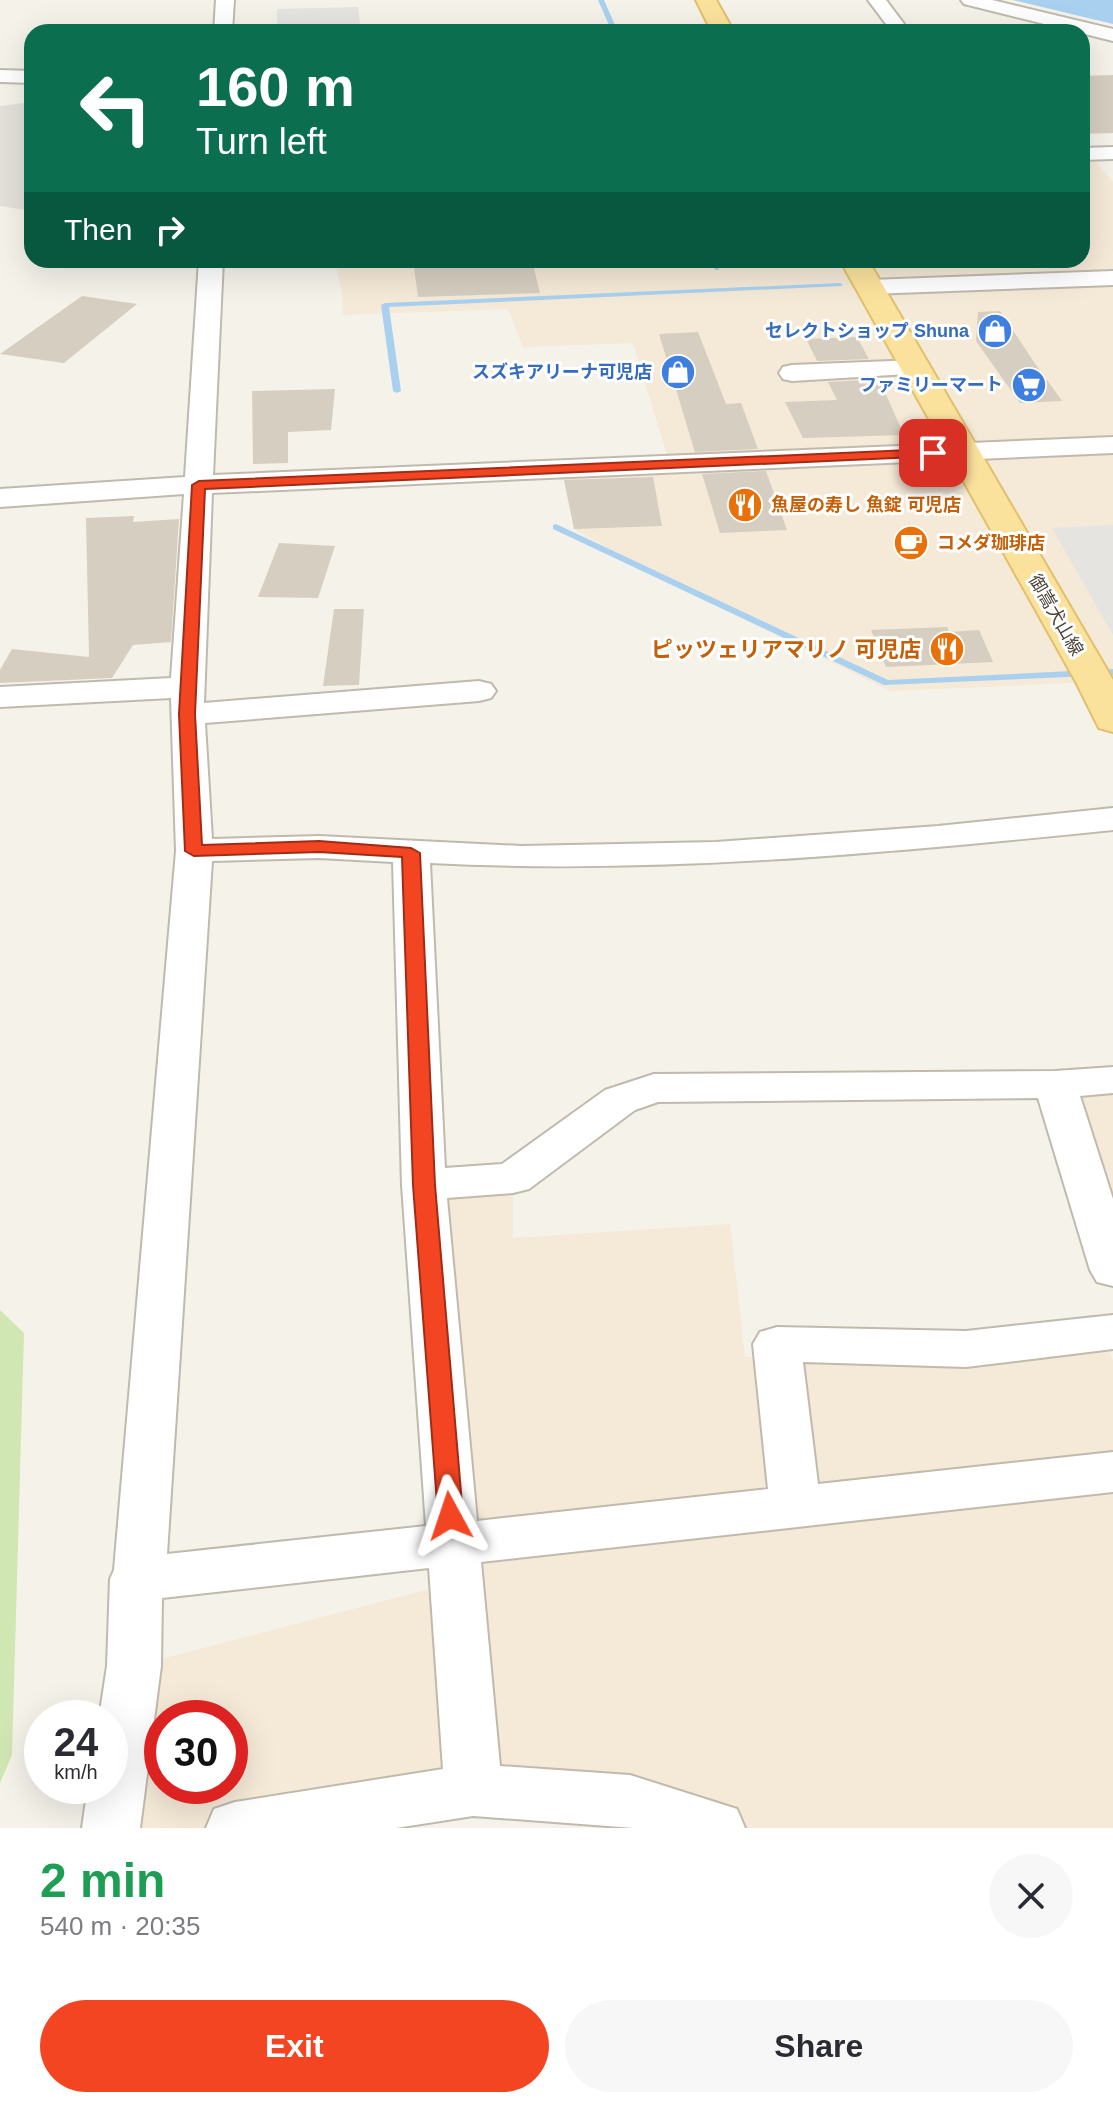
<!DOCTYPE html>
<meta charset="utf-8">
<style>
body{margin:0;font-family:Arial,"Noto Sans JP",sans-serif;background:#f7f7f7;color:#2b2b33;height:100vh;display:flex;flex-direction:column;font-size:30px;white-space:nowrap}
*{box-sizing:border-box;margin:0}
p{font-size:26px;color:#7c7c81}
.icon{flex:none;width:44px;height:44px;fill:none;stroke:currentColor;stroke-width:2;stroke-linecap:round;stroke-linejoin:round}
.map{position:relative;height:1828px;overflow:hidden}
.drawer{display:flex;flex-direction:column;background:#fff;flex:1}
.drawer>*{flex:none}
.guide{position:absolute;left:24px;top:24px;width:1066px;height:244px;border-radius:24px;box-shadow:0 8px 32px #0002;background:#0b6e4f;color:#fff;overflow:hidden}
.speed{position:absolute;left:24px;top:1700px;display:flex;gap:16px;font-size:40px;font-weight:700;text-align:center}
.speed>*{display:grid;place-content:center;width:104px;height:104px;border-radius:50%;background:#fff;box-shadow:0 8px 32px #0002;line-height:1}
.speed small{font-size:20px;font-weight:400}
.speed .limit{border:12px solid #d22;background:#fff;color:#111}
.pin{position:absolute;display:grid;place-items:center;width:68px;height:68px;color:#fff;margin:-34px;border-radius:16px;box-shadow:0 4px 12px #0006}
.me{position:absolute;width:88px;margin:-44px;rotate:355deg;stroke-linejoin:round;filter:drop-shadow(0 0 6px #0008)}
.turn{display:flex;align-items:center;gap:28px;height:168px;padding:0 40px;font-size:36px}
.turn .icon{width:104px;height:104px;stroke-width:2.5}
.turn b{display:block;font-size:56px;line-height:68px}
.then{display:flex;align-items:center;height:76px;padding:0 40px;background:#0003;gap:16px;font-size:30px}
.round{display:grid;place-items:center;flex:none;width:84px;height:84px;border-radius:42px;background:#f7f7f7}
.summary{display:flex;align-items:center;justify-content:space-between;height:136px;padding:0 40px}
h1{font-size:48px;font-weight:600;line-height:60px;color:#1e9e55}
.primary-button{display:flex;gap:16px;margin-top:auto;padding:16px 40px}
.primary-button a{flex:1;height:92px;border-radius:48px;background:#f44522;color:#fff;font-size:32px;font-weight:600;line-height:92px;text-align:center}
.primary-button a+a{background:#f7f7f7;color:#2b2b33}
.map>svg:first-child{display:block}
.commercial{fill:#f5e9d7;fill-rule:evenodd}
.industrial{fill:#e4e1db}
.green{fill:#d0e7b4}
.parking{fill:#e6e4e1}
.water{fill:#a9d1ef}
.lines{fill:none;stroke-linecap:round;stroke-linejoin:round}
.stream{fill:#a9d1ef;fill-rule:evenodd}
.building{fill:#d6cec0}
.minor-casing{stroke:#c0baad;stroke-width:4}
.major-casing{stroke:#e1c06c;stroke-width:4}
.minor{fill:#fff;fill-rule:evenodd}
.major{fill:#fbe29c;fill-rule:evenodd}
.route{fill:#f44522;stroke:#9f2d16;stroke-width:2}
.labels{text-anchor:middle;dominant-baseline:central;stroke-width:6;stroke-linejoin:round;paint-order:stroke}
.far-shop-label{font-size:18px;font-weight:bold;fill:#366cbe;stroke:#fff;text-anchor:end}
.far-food-label{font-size:18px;font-weight:bold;fill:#c56008;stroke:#fff;text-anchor:start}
.far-street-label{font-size:18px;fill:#494238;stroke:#fff}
.food-label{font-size:22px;font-weight:bold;fill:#c56008;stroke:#fff;text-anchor:end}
</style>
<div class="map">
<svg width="1113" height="1828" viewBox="0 0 1113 1828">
<rect width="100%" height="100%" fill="#f5f2ea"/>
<!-- commercial -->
<path class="commercial" d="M1082,154h7l24,28v534l-18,-34 -205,9 -230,-113 -86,-49 -12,-62 107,-5 -36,-119 -110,4 -15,-38 -165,6 -1,-23 -8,-32h748z
M1113,1088v123l-36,-119z
M513,1178v60l217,-14 15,133 262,4 101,-12 5,12v467h-397l-86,-27 -395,27h-124l23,-162 323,-84 -33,-397zM162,1718h68v68h-68z"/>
<!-- industrial -->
<path class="industrial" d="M32,102v109l-32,-5v-100z"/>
<!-- green -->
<path class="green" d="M0,1310l24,23 -12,422 -12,28z"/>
<!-- parking -->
<path class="parking" d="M358,7l3,25h-84v-23z
M1113,525v110l-61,-107z"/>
<!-- water -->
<path class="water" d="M1013,0h100v24z"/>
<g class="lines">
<!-- stream -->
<path class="stream" d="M598,0h6l14,32h-6z
M711,260h6l2,10h-4z
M840,283l2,1v2l-453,21 12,84 -4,2 -4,-2 -12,-86 4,-2z
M556,524l332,156 225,-11v6l-229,10 -331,-156v-4z"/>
</g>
<!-- building -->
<path class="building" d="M1113,75v58l-31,1v-58z
M413,260h119l8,33 -122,4z
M82,296l55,8 -73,59 -64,-9z
M1000,311l34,51 28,39 -42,2 -44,-62 2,-29z
M698,332l28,72 15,-1 17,46 -63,3 -36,-118z
M857,337l12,22 -52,2 -11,-22z
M879,379l25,56 -101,3 -18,-36 52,-2 -9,-18z
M335,389l-4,41 -43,2v31l-35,1 -1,-73z
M766,471l21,59 -67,3 -18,-59z
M653,477l9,49 -88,3 -10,-49z
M134,516l-1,6 46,-3 -8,123 -38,3 -21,33 -112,5v-13l12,-21 77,8 -3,-139z
M279,543l56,3 -17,52 -60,-1z
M334,609h30l-5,76 -36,1z
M947,627l2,5 30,-2 14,32 -107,5 -15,-37z"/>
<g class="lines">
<!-- minor casing -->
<g class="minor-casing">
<path id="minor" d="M216,0h18l-2,32h-18z
M868,0h18l24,32h-18z
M961,0h31l121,29v12l-149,-37z
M0,70l32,1v12l-32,-1z
M1113,147v12l-31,1v-12z
M199,260h24l-10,215 900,-38v16l-901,40 -8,210 275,-22 12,3 5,7 -5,7 -12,3 -274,22 7,116 107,-3 202,10 195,-4 222,-16 175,-18v22c-227,23 -455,45 -683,33l15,305 57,-4 103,-74 49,-16 401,-3 58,-4v26l-33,3 33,103v87l-16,-4 -7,-12 -52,-172 -380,4 -23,8 -106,79 -16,4 -66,5 30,323 291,-32 -15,-145 7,-12 17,-5 189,4 147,-16v34l-147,18 -163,-5 15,122 295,-32v40l-632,70 19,204 130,9 107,34 8,19h-111l-161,-12 -77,12h-190l8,-19 21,-7 208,-33 -14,-201 -267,30 -1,68 -21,162h-58l6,-42h22v-68h-11l8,-52 3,-87 4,-9 62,-719 -5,-153 -171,9v-20l171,-9 13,-184 -184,13v-18l185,-12zM319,858l74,4 9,323 24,341 -259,28 45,-693z
M1113,271v14l-243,9 -9,-2 -3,-5 3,-5 9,-2z
M916,360l9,3 4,5 -4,5 -133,8 -9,-2 -4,-6 4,-6 9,-2z"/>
</g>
<!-- major casing -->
<g class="major-casing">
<path id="major" d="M696,0h20l18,32h-22z
M840,260h28l245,420v52l-14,-4 -23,-46z"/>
</g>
<!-- minor -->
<use href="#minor" class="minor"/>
<!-- major -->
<use href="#major" class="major"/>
</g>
<!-- route -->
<path class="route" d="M933,449l7,4 -2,3 -733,33 -10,225 7,131 117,-4 92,7 9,5 15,332 28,331 -4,7 -9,3 -9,-3 -3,-7 -25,-331 -11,-328 -83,-5 -125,4 -9,-5 -6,-137 13,-229 7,-4z"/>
<!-- icons -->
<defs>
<g id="shop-disc" transform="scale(1.8)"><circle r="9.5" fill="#3f7fe0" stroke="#fff"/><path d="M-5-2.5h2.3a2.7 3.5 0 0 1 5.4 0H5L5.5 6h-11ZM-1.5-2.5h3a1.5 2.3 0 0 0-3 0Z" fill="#fff"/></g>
<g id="supermarket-disc" transform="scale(1.8)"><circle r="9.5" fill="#3f7fe0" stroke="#fff"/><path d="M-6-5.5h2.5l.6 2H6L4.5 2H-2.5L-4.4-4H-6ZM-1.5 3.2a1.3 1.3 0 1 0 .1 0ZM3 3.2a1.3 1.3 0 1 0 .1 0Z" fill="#fff"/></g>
<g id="restaurant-disc" transform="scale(1.8)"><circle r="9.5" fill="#e8710a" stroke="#fff"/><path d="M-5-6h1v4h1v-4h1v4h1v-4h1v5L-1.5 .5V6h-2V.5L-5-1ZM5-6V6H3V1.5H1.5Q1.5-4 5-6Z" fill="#fff"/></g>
<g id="cafe-disc" transform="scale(1.8)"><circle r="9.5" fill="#e8710a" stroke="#fff"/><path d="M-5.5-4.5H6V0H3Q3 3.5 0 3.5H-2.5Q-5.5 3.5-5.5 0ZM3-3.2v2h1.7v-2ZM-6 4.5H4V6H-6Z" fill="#fff"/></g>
</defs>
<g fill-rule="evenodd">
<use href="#shop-disc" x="995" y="331"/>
<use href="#shop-disc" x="678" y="372"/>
<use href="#supermarket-disc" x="1029" y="385"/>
<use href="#restaurant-disc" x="745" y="505"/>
<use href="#cafe-disc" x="911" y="543"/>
<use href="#restaurant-disc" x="947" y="649"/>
</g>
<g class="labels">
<!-- far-shop labels -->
<g class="far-shop-label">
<text x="969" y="331">セレクトショップ Shuna</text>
<text x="652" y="372">スズキアリーナ可児店</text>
<text x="1003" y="385">ファミリーマート</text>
</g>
<!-- far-food labels -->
<g class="far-food-label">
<text x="771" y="505">魚屋の寿し 魚錠 可児店</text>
<text x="937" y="543">コメダ珈琲店</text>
</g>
<!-- far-street labels -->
<g class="far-street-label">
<text transform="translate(1056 615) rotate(60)">御嵩犬山線</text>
</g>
<!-- food labels -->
<g class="food-label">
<text x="921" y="649">ピッツェリアマリノ 可児店</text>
</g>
</g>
</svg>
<div class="speed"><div>24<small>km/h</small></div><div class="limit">30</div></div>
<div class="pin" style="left:933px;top:453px;background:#d93025"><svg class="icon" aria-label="arrive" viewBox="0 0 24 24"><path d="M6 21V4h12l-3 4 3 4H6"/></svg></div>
<svg class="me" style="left:450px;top:1516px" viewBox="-20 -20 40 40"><path d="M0-17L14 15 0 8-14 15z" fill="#f44522" stroke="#fff" stroke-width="4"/></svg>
<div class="guide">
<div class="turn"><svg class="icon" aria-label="left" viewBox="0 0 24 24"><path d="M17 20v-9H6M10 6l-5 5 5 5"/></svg><div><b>160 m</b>Turn left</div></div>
<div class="then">Then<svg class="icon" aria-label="right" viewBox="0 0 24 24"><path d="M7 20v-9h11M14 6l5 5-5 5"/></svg></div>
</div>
</div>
<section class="drawer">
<div class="summary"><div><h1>2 min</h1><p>540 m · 20:35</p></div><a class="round"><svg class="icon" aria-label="close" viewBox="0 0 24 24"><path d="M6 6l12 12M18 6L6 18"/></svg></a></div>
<div class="primary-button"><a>Exit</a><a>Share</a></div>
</section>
